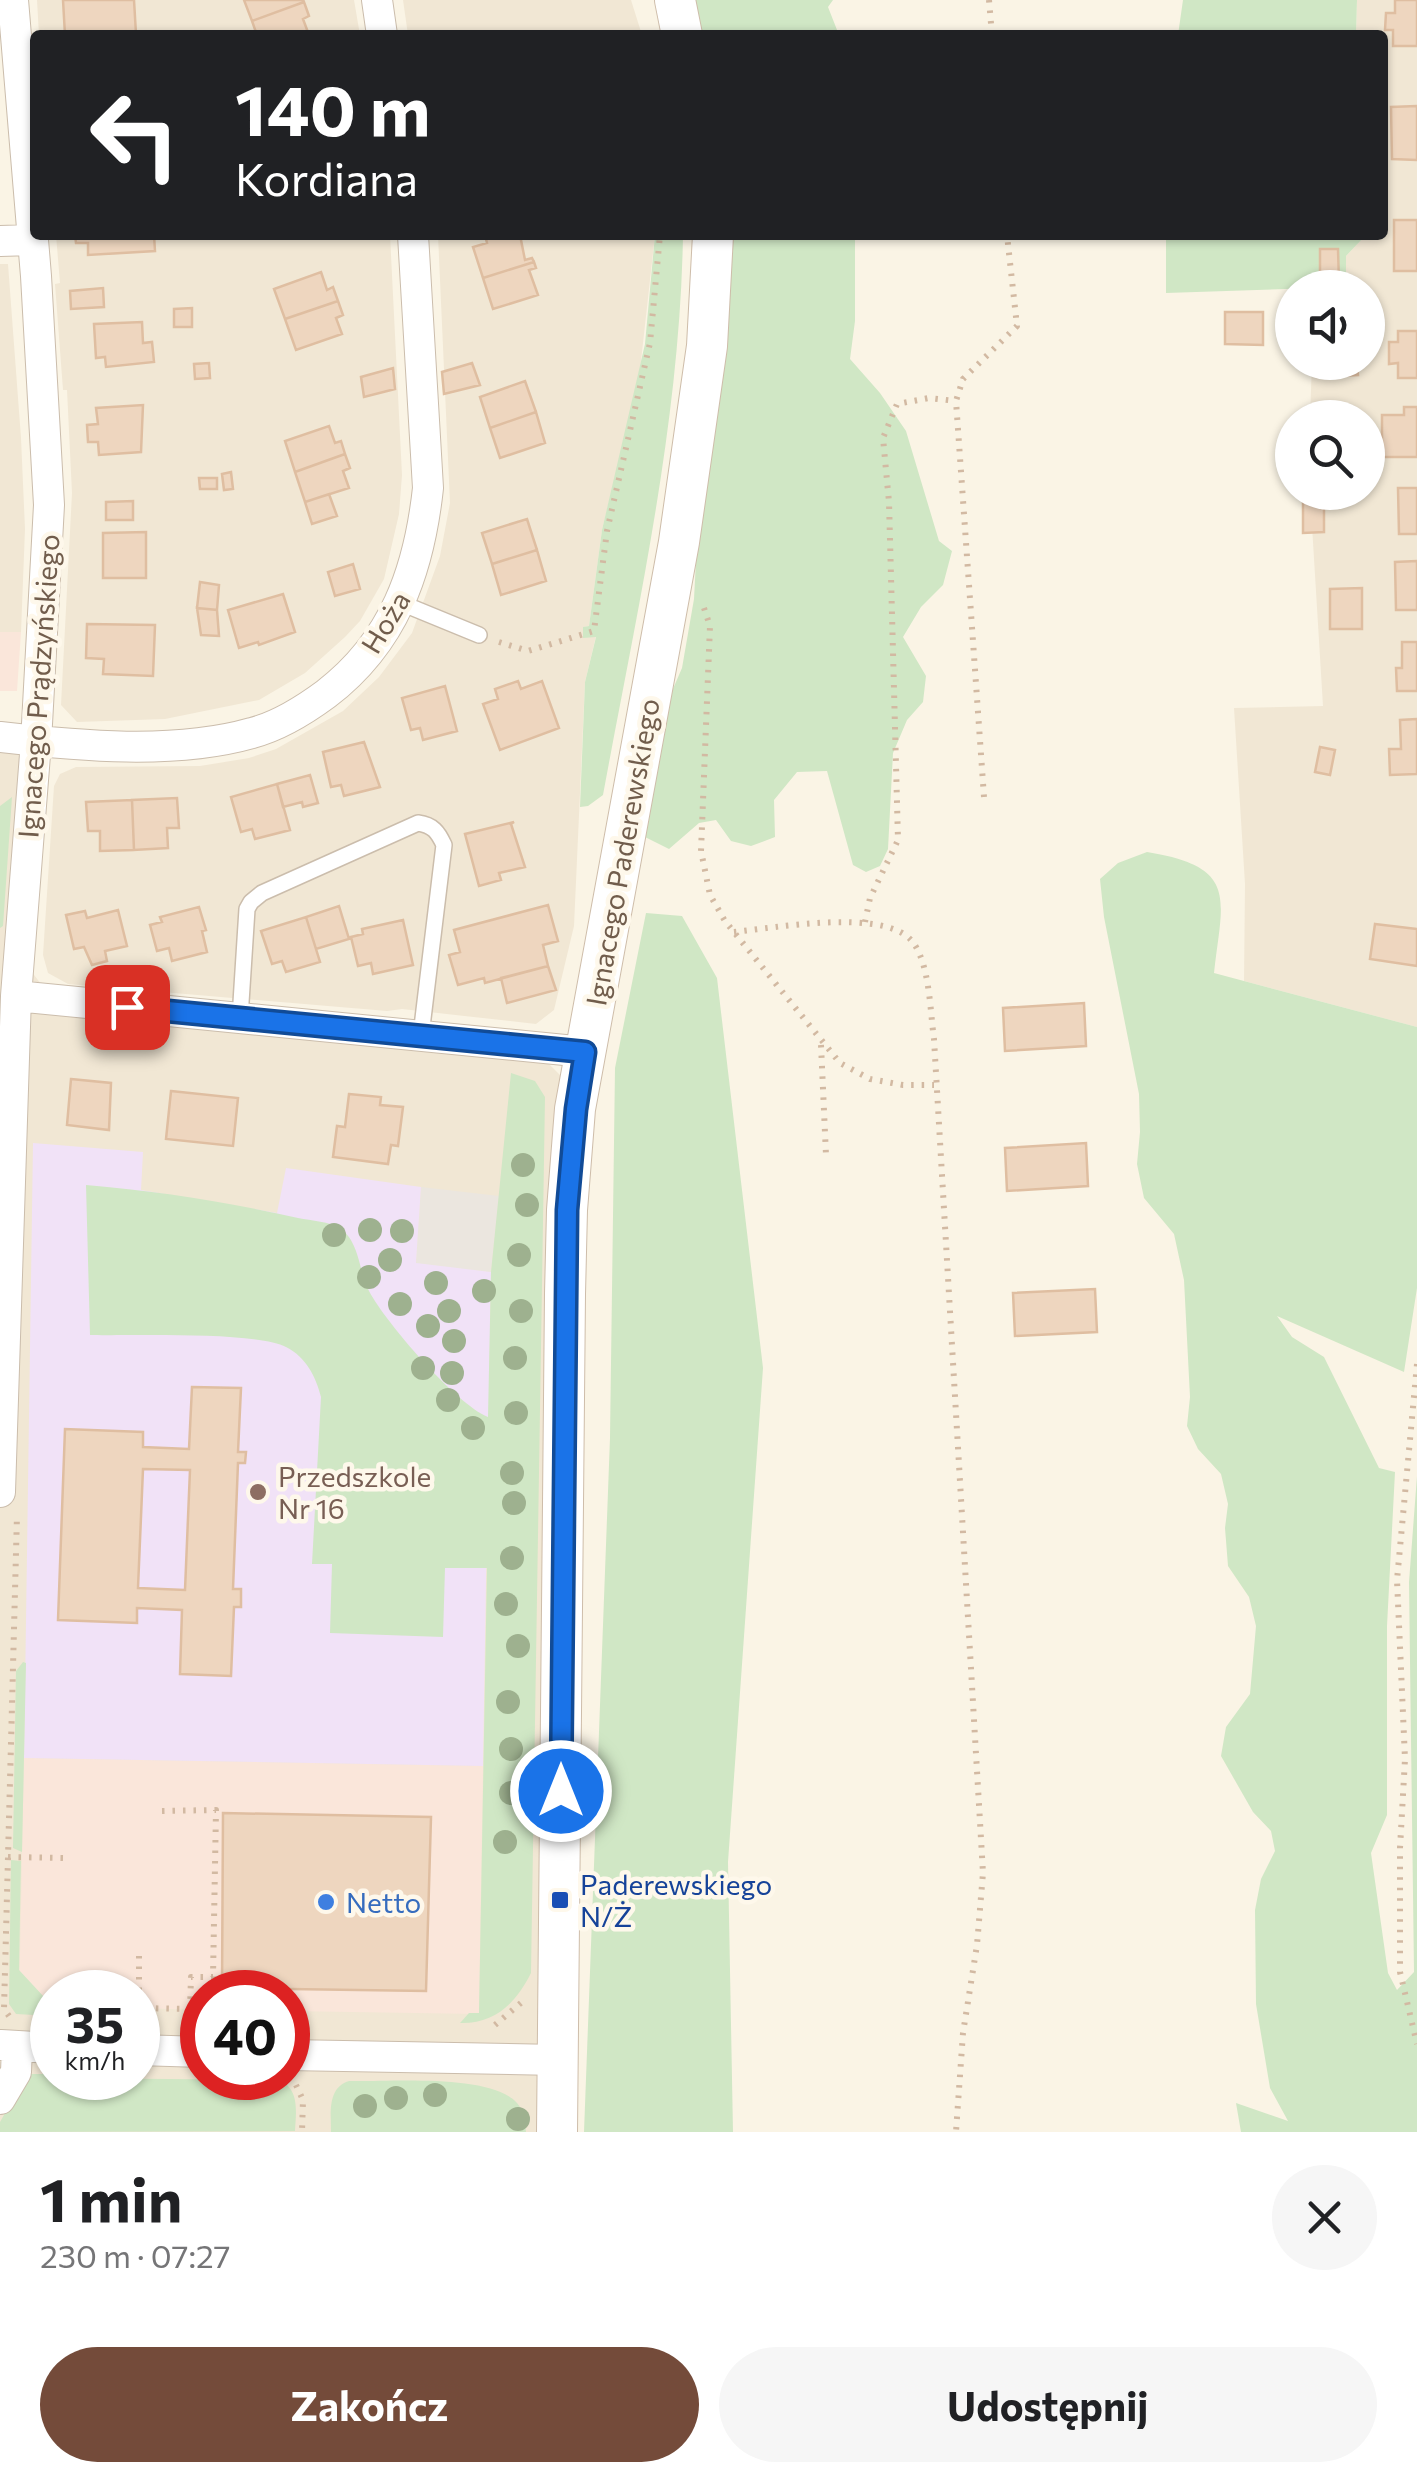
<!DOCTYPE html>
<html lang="pl">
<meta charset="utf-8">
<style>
body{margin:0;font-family:Commissioner,sans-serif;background:#f6f6f6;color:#202124;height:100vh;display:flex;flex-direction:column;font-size:38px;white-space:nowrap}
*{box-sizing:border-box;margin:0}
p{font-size:32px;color:#757577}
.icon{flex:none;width:55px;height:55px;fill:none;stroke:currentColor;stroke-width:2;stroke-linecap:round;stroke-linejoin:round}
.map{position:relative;height:2132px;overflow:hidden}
.sheet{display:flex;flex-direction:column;background:#fff;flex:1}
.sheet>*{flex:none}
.banner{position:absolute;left:30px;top:30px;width:1358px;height:210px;border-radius:10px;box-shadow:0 2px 8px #0004;background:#202124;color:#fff;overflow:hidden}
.controls{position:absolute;left:1275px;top:270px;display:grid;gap:20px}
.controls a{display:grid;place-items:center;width:110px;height:110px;border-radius:50%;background:#fff;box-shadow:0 2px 8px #0004;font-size:50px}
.speed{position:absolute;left:30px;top:1970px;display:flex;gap:20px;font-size:50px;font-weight:700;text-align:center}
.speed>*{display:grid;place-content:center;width:130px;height:130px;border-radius:50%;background:#fff;box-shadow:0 2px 8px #0004;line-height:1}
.speed small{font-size:25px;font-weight:400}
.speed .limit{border:15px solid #d22;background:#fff;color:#111}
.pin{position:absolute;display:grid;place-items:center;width:85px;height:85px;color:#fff;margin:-42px;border-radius:20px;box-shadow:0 5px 15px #0006}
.me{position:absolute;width:110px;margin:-55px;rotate:0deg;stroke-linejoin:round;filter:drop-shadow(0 0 8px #0008)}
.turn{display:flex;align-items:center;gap:35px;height:210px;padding:0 40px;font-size:45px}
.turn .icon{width:130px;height:130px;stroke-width:2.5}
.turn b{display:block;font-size:70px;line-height:85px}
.round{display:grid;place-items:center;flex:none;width:105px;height:105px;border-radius:52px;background:#f6f6f6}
.summary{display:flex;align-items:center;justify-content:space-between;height:170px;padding:0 40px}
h1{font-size:60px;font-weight:700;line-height:75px}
.action{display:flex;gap:20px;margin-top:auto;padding:20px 40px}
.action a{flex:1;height:115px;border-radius:60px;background:#744b3a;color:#fff;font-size:40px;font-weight:700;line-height:115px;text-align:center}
.action a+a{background:#f6f6f6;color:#202124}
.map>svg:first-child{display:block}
.residential{fill:#f1e7d4;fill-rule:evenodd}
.commercial{fill:#fae6da}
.industrial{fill:#ebe6df}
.education{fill:#f1e2f7}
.green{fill:#d0e7c5}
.building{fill:#eed6bf;stroke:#dfbea1;stroke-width:2.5;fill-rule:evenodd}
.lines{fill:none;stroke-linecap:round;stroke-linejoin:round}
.lane-casing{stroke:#cbbdac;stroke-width:18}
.street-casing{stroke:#cbbdac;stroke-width:32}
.secondary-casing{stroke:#cebdaa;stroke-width:42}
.path{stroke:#d2b9a2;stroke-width:6;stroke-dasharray:2.5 8;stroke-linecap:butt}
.lane{stroke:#fff;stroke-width:15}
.street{stroke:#fff;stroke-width:30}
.secondary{stroke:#fff;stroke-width:40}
.tree{fill:#9eb18f}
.route-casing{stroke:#114b97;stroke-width:25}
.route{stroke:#1a73e8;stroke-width:18}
.education-dot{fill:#8d6e63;stroke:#fef8eb;stroke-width:4}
.transit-dot{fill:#1a4fb4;stroke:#fef8eb;stroke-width:4}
.shop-dot{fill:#3f7fe0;stroke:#fef8eb;stroke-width:4}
.labels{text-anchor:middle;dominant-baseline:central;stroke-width:9;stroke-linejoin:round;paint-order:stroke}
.street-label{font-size:28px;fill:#715d4c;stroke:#fef8eb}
.education-label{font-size:28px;fill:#785e54;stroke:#fef8eb;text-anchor:start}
.transit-label{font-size:28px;fill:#164399;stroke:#fef8eb;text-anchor:start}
.shop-label{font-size:28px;fill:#366cbe;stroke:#fef8eb;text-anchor:start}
</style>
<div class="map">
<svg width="1417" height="2132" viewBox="0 0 1417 2132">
<rect width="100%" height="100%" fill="#faf4e5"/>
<!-- residential -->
<path class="residential" d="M37,0h317l6,35h-321z
M403,0h228l11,35h-234z
M1357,0h60v1027l-173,-46 1,-97 -11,-176 89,-2 -13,-213 58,-1v-74l-58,-1 2,-54 56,-1v-74l-22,-1v-31l20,-21h16l1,-38 4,-19 -5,-15v-128h-26z
M56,235h334l12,240 -3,39 -15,65 -24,42 -15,16 -40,36 -46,27 -94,19 -88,3 -16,-17 11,-212 -5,-103h-4l-8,-106 5,-1z
M438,235h217l-16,144 -37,151 -13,96 -5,1 12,9 -11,46 -11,244 -20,84 -18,14 -134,-15 -15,2 -319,-27 -20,-11 -5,-18 11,-169 6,-12 16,-7 124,-1 49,-8 27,-9 67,-38 36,-34 33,-44 28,-77 10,-53z
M0,264h8l13,174 4,91 -4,103h-21z
M0,737l36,5 -5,229 10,13 507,79 16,16 -7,1053h-557zM52,1992h86v86h-86zM202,1992h86v86h-86z"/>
<!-- commercial -->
<path class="commercial" d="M0,632h21l-4,59h-17z
M24,1758l459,8 -4,248 -191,-3v-19h-86v18l-64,-2v-16h-86v15h-33z"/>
<!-- industrial -->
<path class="industrial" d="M421,1187l78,9 -8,76 -75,-8z"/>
<!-- education -->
<path class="education" d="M33,1143l110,9 -2,38 136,23 9,-45 135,19 -5,76 75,9 -8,494 -459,-8z"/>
<!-- green -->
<path class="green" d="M675,0h158l-5,7 11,28h-157z
M1183,0h174l-1,35h-178z
M655,235h28c-3,189 -46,375 -80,560l-15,11 -8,1 5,-125 11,-45 -13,1v-11l6,-1 13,-96 43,-186z
M713,235h142v86l-5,38 30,34 26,38 33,110 13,10 -9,34 -22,22 -18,30 23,39 -3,26 -16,18 -14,33 -5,96 -8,17 -14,6 -13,-7 -26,-94 -30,1 -23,28 1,37 -24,9 -20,-5 -15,-21 -17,3 -30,26 -24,-12 -8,-65 45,-104 12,-69z
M1166,235h200l-20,21v31l-180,6z
M12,797l-9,129 -3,2v-122z
M1147,852c93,15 75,47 67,121l203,54v261l-13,84 -127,-56 15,21 32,20 55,111 16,4 -8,154v189l-16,38 17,120 9,17 17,-18 -5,-390 8,-106v656h-176l-5,-29 52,18 -18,-33 -14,-84 -1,-94 6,-31 14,-28 -4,-20 -18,-19 -32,-56 5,-29 24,-33 6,-68 -7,-29 -21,-31 -3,-38 3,-24 -7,-30 -23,-25 -11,-23 3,-29 -6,-117 -10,-46 -30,-36 -7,-34 3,-32 -1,-38 -35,-177 -4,-38 18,-16z
M646,913l36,3 35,62 46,390 -35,494 5,270h-149l26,-694 5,-370z
M511,1073l24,8 10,16 -14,876c-15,30 -36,51 -71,50l9,-10h10l8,-445h-42l-2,69 -113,-4 2,-69h-20l9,-167c-5,-20 -15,-40 -35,-50 -30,-16 -155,-11 -196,-12l-4,-150c71,6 142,17 212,33 14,3 31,3 43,11 19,14 18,43 28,62 17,32 87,113 119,126l3,-145z
M23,1662l3,1 -4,189 -9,-4 3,-177z
M11,1860l10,1 -2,109 26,28 7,1v17l-36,-2 -7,-10z
M27,2074h25v4l227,2c21,9 17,32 16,51l-295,1v-10z
M349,2081c40,1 141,-8 168,22 8,9 8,18 9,29h-195c0,-19 -4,-44 18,-51z"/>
<!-- building -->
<path class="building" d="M63,0h71l2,34 -71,1z
M244,0h59l1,2 -52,19z
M1395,0h22v46h-24v-16h-8l1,-17h9z
M304,2l5,14 -6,3 6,16h-52l-5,-14z
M1417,106v54l-25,-1 -1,-52z
M1394,220h23v51h-23z
M75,235h79l1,16 -67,4v-12h-12z
M485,235h35l5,25 7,-2 2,4 -51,16 -10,-31 14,-4z
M1320,249h18l1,33 -19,1z
M534,262l2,6 -7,2 9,25 -45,14 -10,-31z
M321,272l6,18 6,-3 5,14 -53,18 -11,-30z
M103,288l1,19 -33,2 -1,-18z
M338,301l5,14 -7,3 6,16 -46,16 -11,-31z
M192,308v19h-18v-18z
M1225,312h38v33l-38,-1z
M142,322l1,21 9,-1 2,20 -48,5 -1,-10 -9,1 -2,-34z
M1398,331h19v47h-19v-15l-9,1v-22h9z
M1316,362h41l1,13 -41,2z
M209,363l1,15 -15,1 -1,-15z
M472,363l8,22 -36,9 -2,-22z
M393,368l2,21 -31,8 -3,-20z
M525,381l11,31 -46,16 -10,-31z
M143,405l-2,47 -42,3 -1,-13h-10l-1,-17 11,-1 -2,-16z
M1404,407h13v50h-35v-42h22z
M536,412l9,31 -45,15 -10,-30z
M329,426l6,17 6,-2 4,13 -50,18 -10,-31z
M345,454l5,14 -7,3 6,17 -44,14 -10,-30z
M231,472l2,17 -9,1 -2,-16z
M199,478h18v11h-17z
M1398,488h19v46h-18z
M329,494l8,22 -25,8 -7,-22z
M1303,495h21v37l-21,1z
M133,501v19h-27v-18z
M527,519l10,31 -45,14 -10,-31z
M146,532v46h-43v-45z
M537,550l9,31 -45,14 -9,-31z
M1417,561v49h-21l-1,-48z
M353,564l7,25 -25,7 -7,-24z
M200,582l19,3 -2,25 -20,-2z
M1362,588v41h-32v-40z
M283,594l12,38 -36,13 -1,-3 -19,6 -11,-38z
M197,608l20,2 2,26 -18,-1z
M87,624l68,1 -2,51 -50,-2 1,-15 -18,-1z
M1402,642h15v49h-20l-1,-23h6z
M518,681l3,8 21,-8 17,47 -59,22 -17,-46 15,-5 -3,-10z
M445,686l12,45 -34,9 -3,-12 -9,2 -9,-32z
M1417,719v55l-27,1 -1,-26h12l-1,-29z
M364,742l16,45 -36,9 -3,-11 -10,2 -8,-35z
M1320,747l15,3 -5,25 -15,-3z
M310,775l8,28 -15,4 -1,-5 -19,5 -6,-23z
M277,784l13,46 -35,9 -3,-10 -11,3 -10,-35z
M177,798l2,30h-12l1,20 -34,2 -2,-50z
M132,800l2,50 -34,1v-20h-12l-2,-29z
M514,822l-3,2 14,43 -26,6 2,7 -22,6 -14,-52z
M548,905l10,36 -15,4 5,21 -63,17 -1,-5 -26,7 -9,-30 11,-3 -6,-22z
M339,906l10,33 -33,10 -10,-32z
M199,907l7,23 -4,1 5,21 -35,9 -3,-13 -12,3 -7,-26 12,-3 -2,-5z
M118,910l9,36 -22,5 2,10 -15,4 -8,-18 -10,2 -8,-34 19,-4 2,7z
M306,917l14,45 -34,10 -4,-11 -10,3 -11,-33z
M403,920l10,45 -40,9 -2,-11 -13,3 -7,-29 12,-3 -1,-5z
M1375,924l42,5v37l-47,-7z
M548,966l8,24 -49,13 -6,-25z
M1084,1003l2,43 -81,5 -2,-43z
M71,1079l40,4 -2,47 -42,-5z
M171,1091l67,7 -5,48 -67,-7z
M349,1094l32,3 -1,8 23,2 -5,39 -7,-1 -3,19 -55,-7 4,-31 8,1z
M1086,1143l2,43 -81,5 -2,-43z
M1095,1289l2,43 -82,4 -2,-43z
M192,1387l49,1 -3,64h8l-1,11h-7l-5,126h8v18h-7l-3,69 -51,-2 2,-64 -45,-2v15l-79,-3 7,-191 78,3v15l46,2zM143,1469l47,1 -5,120 -47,-2z
M223,1813l208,4 -5,174 -204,-3z"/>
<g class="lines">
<!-- lane casing -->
<g class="lane-casing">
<path id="lane" d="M401,603l78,32
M240,1018l7,-109 4,-7 11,-9 156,-70c15,2 20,9 26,22l-23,190"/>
</g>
<!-- street casing -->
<g class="street-casing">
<path id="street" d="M377,0l5,35
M0,241l32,-1
M0,737c78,9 175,18 252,-4 27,-7 51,-22 74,-39 68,-52 93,-123 102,-206l-15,-253
M16,996l569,56
M0,1492l16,-496 20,-254 13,-237 -13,-229 -23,-276
M1,2045l51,3
M138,2050l64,2
M288,2055l270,5
M0,2099l16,-27 1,-25"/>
</g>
<!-- secondary casing -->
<g class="secondary-casing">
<path id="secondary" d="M675,0l7,35
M557,2132l8,-838 2,-84 8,-101 104,-567 28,-196 6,-111"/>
</g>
<!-- path -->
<path class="path" d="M989,0l3,35
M704,608l6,18 -9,225 9,44 15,26 115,142 30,16 33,6h31
M499,642l29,9 66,-20 13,-100 43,-188 10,-108
M984,797l-28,-396 7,-22 54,-53 -10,-91
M865,922l5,-24 28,-58 -9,-338 -6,-64 14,-34 32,-6 27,3
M734,932c40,-4 148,-24 177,8 19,21 19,72 23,99l49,834 -6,72 -14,88 -7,99
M821,1045l5,110
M1417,1364l-20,216 8,179 -5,89v124l17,72
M162,1811l54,-1 -3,167h-22l-1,32 7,11
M8,1857l58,1
M139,1956v52
M138,2012l1,-4 51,1
M9,2016l-5,-7 13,-494
M495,2025l27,-23
M296,2085l7,15 -1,32"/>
<!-- lane -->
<use href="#lane" class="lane"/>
<!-- street -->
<use href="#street" class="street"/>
<!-- secondary -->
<use href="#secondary" class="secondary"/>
</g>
<!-- trees -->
<g class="tree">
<circle cx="523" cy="1165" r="12"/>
<circle cx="527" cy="1205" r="12"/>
<circle cx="370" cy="1230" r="12"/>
<circle cx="402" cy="1231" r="12"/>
<circle cx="334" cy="1235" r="12"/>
<circle cx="519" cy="1255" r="12"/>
<circle cx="390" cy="1260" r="12"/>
<circle cx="369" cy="1277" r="12"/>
<circle cx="436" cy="1283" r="12"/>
<circle cx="484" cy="1291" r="12"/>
<circle cx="400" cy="1304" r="12"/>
<circle cx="449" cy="1311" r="12"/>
<circle cx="521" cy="1311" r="12"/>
<circle cx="428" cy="1326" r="12"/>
<circle cx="454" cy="1341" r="12"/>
<circle cx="515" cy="1358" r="12"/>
<circle cx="423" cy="1368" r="12"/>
<circle cx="452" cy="1373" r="12"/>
<circle cx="448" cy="1400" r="12"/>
<circle cx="516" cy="1413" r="12"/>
<circle cx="473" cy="1428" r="12"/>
<circle cx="512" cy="1473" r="12"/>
<circle cx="514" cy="1503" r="12"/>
<circle cx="512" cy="1558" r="12"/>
<circle cx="506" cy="1604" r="12"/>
<circle cx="518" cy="1646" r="12"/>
<circle cx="508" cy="1702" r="12"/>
<circle cx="511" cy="1749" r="12"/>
<circle cx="511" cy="1793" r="12"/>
<circle cx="505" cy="1842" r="12"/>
<circle cx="435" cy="2095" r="12"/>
<circle cx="396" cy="2098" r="12"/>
<circle cx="365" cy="2106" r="12"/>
<circle cx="518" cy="2119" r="12"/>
</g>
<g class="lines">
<!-- route casing -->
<g class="route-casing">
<path id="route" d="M127,1007l458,45 -9,57 -9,101 -6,581"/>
</g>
<!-- route -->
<use href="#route" class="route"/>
</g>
<!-- markers -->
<circle class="education-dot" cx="258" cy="1492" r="10"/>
<rect class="transit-dot" x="550" y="1890" width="20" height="20" rx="5"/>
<circle class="shop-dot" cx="326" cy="1902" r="10"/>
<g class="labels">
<!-- street labels -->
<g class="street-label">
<text transform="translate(385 622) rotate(-59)">Hoża</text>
<text transform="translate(38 686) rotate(-86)">Ignacego Prądzyńskiego</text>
<text transform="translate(622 852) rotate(-80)">Ignacego Paderewskiego</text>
</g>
<!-- education labels -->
<g class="education-label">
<text x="278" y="1476">Przedszkole<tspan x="278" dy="32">Nr 16</tspan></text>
</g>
<!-- transit labels -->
<g class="transit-label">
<text x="580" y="1884">Paderewskiego<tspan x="580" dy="32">N/Ż</tspan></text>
</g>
<!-- shop labels -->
<g class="shop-label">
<text x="346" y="1902">Netto</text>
</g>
</g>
</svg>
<div class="controls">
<a><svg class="icon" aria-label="sound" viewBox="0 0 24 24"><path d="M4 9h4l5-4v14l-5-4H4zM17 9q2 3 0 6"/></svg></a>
<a><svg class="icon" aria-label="search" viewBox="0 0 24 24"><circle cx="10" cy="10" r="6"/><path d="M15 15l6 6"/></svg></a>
</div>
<div class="speed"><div>35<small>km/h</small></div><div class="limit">40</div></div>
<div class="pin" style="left:127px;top:1007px;background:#d93025"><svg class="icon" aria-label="arrive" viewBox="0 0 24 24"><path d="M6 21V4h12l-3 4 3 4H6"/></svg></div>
<svg class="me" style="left:561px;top:1791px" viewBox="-20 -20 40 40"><circle r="17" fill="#1a73e8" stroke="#fff" stroke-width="3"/><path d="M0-11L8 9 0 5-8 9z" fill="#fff"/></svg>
<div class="banner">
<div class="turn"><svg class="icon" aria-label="left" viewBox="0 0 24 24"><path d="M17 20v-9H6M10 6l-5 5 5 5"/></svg><div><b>140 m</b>Kordiana</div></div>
</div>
</div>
<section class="sheet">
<div class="summary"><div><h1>1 min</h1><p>230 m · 07:27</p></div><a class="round"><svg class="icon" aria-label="close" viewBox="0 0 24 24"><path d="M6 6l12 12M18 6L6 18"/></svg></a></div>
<div class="action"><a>Zakończ</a><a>Udostępnij</a></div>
</section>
